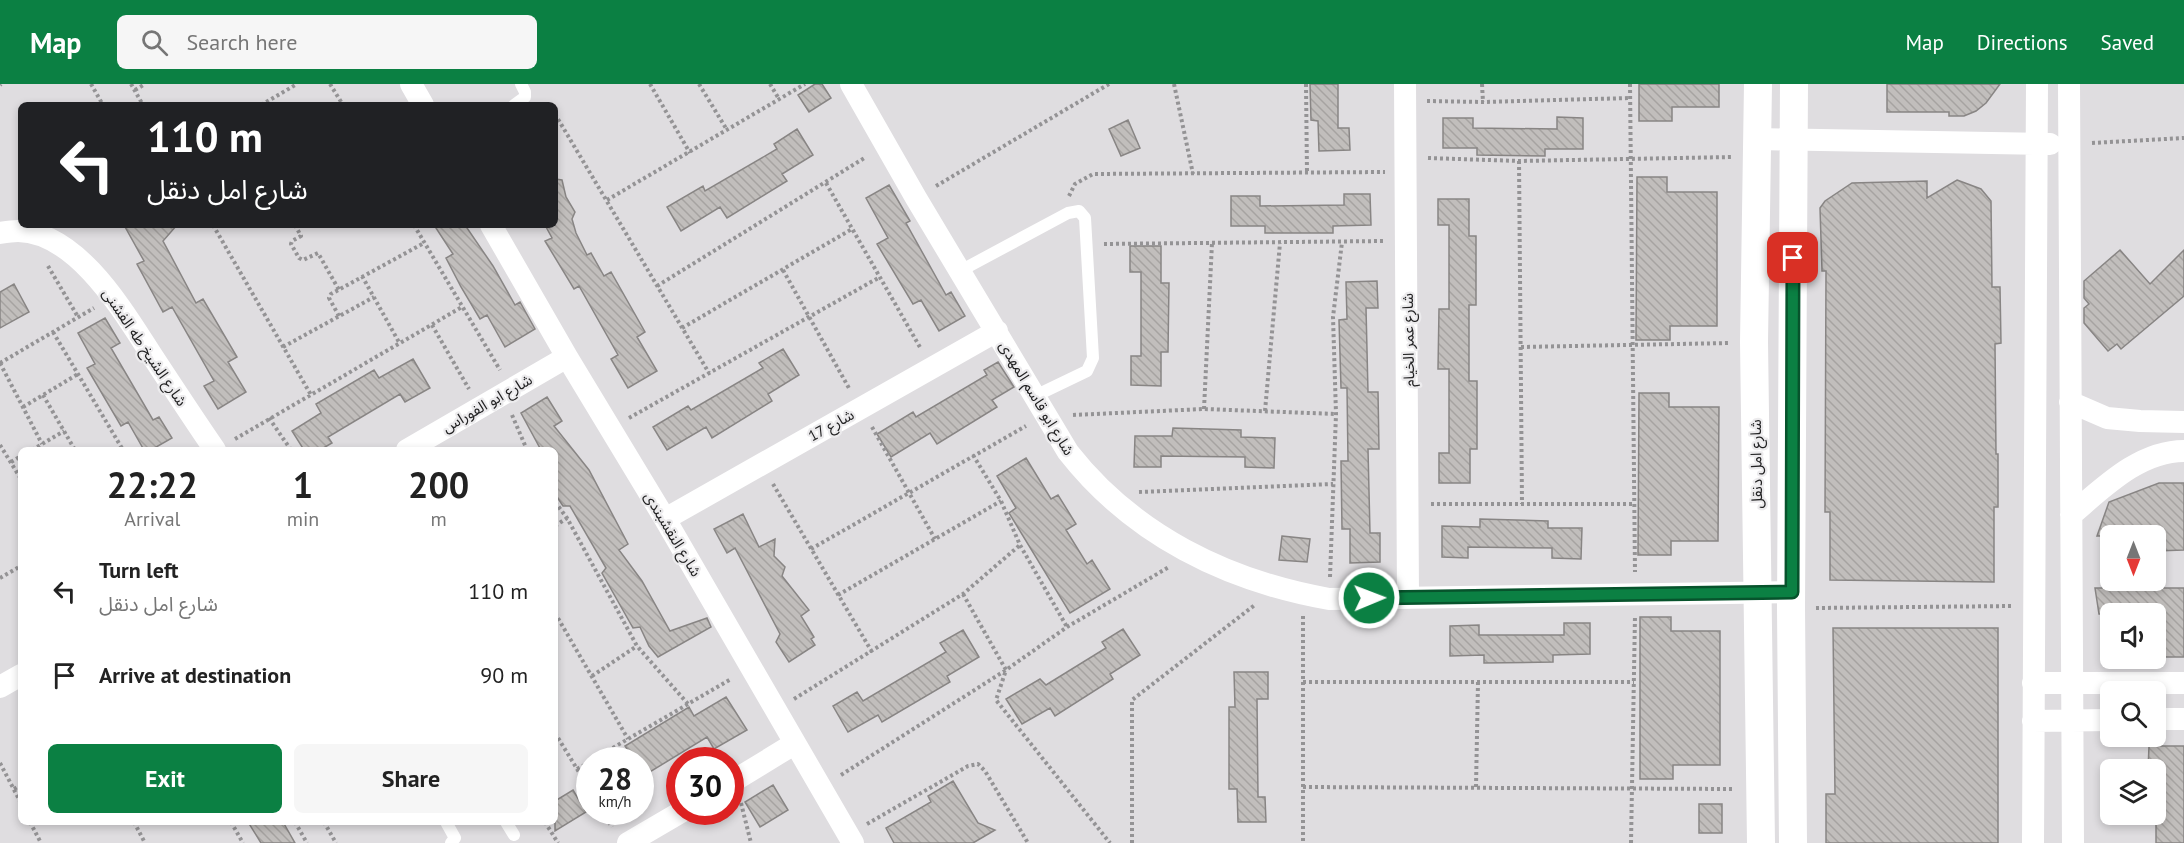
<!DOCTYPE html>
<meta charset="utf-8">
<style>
body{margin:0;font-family:"PT Sans","Noto Sans Arabic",sans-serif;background:#f6f6f6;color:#222;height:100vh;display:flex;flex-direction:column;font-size:22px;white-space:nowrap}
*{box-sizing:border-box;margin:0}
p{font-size:20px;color:#767676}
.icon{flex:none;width:33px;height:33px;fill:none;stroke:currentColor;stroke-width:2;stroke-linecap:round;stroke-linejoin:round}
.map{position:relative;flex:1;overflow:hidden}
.sheet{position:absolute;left:18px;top:363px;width:540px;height:378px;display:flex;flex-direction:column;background:#fff;border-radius:9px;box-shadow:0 3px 9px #0003}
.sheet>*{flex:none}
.top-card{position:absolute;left:18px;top:18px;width:540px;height:126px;border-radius:9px;box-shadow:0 3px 9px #0003;background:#202124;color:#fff;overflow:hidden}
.needle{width:39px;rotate:180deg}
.buttons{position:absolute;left:2100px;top:441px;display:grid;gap:12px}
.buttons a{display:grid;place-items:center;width:66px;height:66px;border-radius:9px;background:#fff;box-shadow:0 3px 9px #0003;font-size:30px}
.speed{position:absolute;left:576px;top:663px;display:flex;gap:12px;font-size:30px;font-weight:700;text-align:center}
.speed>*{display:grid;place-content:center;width:78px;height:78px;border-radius:50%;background:#fff;box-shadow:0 3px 9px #0003;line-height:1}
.speed small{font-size:15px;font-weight:400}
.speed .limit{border:9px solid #d22;background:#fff;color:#111}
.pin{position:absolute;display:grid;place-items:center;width:51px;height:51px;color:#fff;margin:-26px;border-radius:12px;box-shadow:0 3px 9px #0006}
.me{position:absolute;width:66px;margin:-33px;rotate:89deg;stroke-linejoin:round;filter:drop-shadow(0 0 4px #0008)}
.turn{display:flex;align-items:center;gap:21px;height:126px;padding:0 30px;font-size:27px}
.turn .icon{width:78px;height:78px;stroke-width:2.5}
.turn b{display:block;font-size:42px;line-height:51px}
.eta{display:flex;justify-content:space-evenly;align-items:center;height:102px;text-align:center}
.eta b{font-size:36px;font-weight:800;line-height:42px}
.primary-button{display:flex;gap:12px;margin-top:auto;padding:12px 30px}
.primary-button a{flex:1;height:69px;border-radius:9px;background:#0b8043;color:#fff;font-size:24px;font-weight:800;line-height:69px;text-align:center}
.primary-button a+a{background:#f6f6f6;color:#222}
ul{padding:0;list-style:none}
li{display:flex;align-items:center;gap:18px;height:84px;padding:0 30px}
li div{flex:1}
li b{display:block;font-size:22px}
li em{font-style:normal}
header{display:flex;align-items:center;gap:36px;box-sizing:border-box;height:84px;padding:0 30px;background:#0b8043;color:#fff}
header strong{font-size:28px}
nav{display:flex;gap:33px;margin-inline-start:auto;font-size:21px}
.search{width:420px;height:54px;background:#f6f6f6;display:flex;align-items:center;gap:15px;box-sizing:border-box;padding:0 21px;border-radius:9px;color:#767676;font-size:22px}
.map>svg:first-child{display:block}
.building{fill:url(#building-back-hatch);stroke:#888584;stroke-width:1.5}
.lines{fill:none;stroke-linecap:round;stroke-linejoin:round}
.path{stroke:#949395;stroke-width:4;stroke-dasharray:3 3;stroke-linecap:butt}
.service{stroke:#fff;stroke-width:12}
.minor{stroke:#fff;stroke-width:22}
.tertiary{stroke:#fff;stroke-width:28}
.route-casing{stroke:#07532c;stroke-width:15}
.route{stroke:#0b8043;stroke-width:10}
.labels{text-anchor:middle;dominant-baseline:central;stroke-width:4.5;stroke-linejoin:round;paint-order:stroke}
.street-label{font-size:15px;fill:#222223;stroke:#ecebed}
</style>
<header>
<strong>Map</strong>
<div class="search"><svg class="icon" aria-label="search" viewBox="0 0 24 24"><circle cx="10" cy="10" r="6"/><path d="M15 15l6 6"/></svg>Search here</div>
<nav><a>Map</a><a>Directions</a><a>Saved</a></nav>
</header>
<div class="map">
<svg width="2184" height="759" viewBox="0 0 2184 759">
<defs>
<pattern id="building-back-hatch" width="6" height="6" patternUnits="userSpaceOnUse" patternTransform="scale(1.5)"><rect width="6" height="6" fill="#c1bebc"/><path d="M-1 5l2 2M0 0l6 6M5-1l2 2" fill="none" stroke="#a6a3a1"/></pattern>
</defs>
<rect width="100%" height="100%" fill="#dfdde0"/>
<!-- building -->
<path class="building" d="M815,0h7l9,14 -22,14 -11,-17z
M1310,0h28v44h11l1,22 -31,1 -1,-30 -7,-1z
M1639,0h80v23h-47v14h-33z
M1887,0h113l-14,19 -10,8 -12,5h-15v-4h-62z
M1557,33l26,1v31h-38v7l-68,-1v-7h-34v-30h30v10l84,1z
M1128,36l12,28 -19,8 -12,-27z
M797,45l16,26 -31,19 5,7 -60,37 -7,-11 -39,24 -14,-24 36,-21 2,5 72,-42 -3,-5z
M1637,93h30v15h50v134h-47v14h-34z
M555,95l7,1 4,17 9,15 -3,7 4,14 11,22 4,-2 13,23 7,-4 34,60 -8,5 20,34 -29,17 -17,-29 7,-4 -39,-69 -5,3 -29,-48 7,-3 -7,-13h10z
M1957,96l24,9 10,12 1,86h8l1,56 -6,1 1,110h2v53h-4v75l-164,-2v-68h-5l1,-241h-4l-2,-63 5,-7 27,-18 75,-2v17z
M889,101l21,36 -4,2 40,72 5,-3 14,24 -26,15 -18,-31 -8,4 -36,-60 11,-6 -22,-40z
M1344,110h26l1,31 -38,1v7h-68v-7h-34v-30h29v10l84,-1z
M1438,115h31v37h7v69h-7v76h8v68h-7v34h-31v-30h10v-84h-11l1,-60h10v-84h-11z
M124,141h53l-14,16 33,62 7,-4 34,58 -9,5 18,30 -28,17 -14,-23 10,-5 -42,-74 -9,5 -26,-48 7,-3z
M434,141h31l28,41 22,39 5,-3 15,27 -30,18 -18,-32 -7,4 -19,-32 -15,-29 7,-4z
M1130,162h31v37h8l-1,69h-7v34l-30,-1v-29h10v-84h-11z
M2120,166l30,34 34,-34v46l-63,53 -4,-5 -9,7 -24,-28v-15l5,-4 -5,-6v-17z
M1377,197l1,27h-12l2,84h10l1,57h-11l2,84h10v29l-30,1v-34h-8l-1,-68h7l-1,-73h-6l-2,-68 8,-1 -1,-37z
M14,200l15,28 -29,16v-36z
M105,234l15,25 -9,5 42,72 6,-3 13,21 -21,12h-7l-16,-28 -7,4 -34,-58 8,-4 -17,-31z
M783,265l16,26 -31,19 4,7 -60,37 -6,-11 -39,23 -14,-23 35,-21 3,4 72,-42 -4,-5z
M413,275l17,29 -25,14 -5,-8 -72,43 4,6 -12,7h-16l-12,-19 29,-18 -5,-9 58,-34 5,8z
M998,278l16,25 -22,13 5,7 -60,37 -7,-11 -39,24 -14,-23 36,-22 3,5 71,-42 -3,-5z
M1639,309h30v14h50l-1,134h-47v14h-33z
M547,313l15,24 -8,5 35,44 39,74 -9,6 23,31 28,50 37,-13 4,9 -53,30 -9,-11 -9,-19 -7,1 -31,-55 4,-5 -36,-62h-7l-8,-12v-44h-14l-20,-37z
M1173,344l68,2v7l34,1 -1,30 -29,-1v-10l-84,-1v11h-27l1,-31h37z
M1026,374l25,41 7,-4 18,29 -10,6 21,34 5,-4 18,29 -40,24 -61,-100 7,-5 -19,-32z
M2159,399h25v67l-28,1v-15h-59l12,-34z
M743,430l16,33 16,-8 -1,17 11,11 -3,9 27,34 -8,6 13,21 -3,2 4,6 -26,17 -13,-20 4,-8 -45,-86 -8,5 -13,-24z
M1480,435l68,2v7h34l-1,31 -29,-1v-10l-84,-1v11l-26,-1v-31l38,1z
M1282,452l28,3 -3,23 -28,-2z
M2095,504h89v69h-22l-6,-5v-38h-57z
M1640,533h31v14h49v134h-47v14h-33z
M1564,539h26v31l-37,1v7l-69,1v-8l-34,1v-30l29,-1v10h85z
M1833,544h165v215h-172v-49h9z
M1123,545l17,26 -30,19 3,5 -58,37 -5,-8 -28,16 -16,-25 34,-20 6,6 60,-37 -4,-6z
M963,546l16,27 -32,19 3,6 -68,40 -4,-7 -30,17 -15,-26 24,-14 6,9 83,-49 -6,-9z
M1234,588h34v27h-11l1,98h7l1,25h-28l-1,-33h-8v-82h6z
M726,613l21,33 -33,19 -7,-12 -67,41v-18h-6l-9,-14 64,-39 5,9z
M2149,662h35v97h-28v-73h-8z
M953,697l25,42 17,7 -22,13h-79l-8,-15 45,-26 -3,-6z
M773,701l15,25 -28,17 -15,-25z
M573,706l13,22 -31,19v-30z
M1699,720h23v29h-23z
M248,738h35l12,21h-34z"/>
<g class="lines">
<!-- path -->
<path class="path" d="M91,0l12,21
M131,0l12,21
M330,0l13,21
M650,0l40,69
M699,0l28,46
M770,0l9,15
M1174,0l19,90
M1306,0l1,89
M1482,0l1,18
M1630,0l5,488
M0,1l1,-1
M135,6l10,-6
M1427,17l56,1 147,-4
M261,21l36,-21
M555,30l154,259
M2092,59l92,-5
M1428,74l91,3 213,-4
M1519,77l3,343
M826,99l95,166
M936,102l173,-102
M1069,112l6,-12 18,-10 292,-2
M607,116l198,-116
M213,141l98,170
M295,141l6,11 -9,5 -1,3 8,14 4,2 15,-7 21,37
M414,141l86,145
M1104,160l281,-3
M48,182l30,51
M783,186l67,120
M362,192l38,68
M657,202l209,-129
M339,232l-10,-18 2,-4 93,-51
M432,241l37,64
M682,244l170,-99
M53,248l70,118
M283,263l91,-50
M1521,263l209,-4
M0,279l94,-55
M0,279l42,81
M43,311l32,55
M23,323l55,-33
M1204,325l8,-166
M1265,327l15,-168
M512,331l15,35
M1073,331l131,-6 132,5
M269,334l22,32
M629,334l251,-141
M872,343l63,112
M235,355l227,-132
M0,361l21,34
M32,366l32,-19
M973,371l28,46 19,44 47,82
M11,378l10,-6
M773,400l99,168
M1139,408l194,-8
M555,418l12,16 70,128 51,58
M1431,420h204
M555,442l12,-8
M811,465l215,-123
M1330,493l6,-163 -3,-97 9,-75
M0,494l21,-12
M963,510l43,76 -10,30 114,143
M838,511l163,-94
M1816,524l196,-2
M555,529l73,126
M1303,532v227
M592,592l45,-30
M1303,598h331
M794,615l169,-105 57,-49
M555,649l35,57
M592,676l139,-81
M0,679l21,40
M577,685l13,-7
M841,691l165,-105 61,-43 102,-60
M1303,703l431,2
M1476,703l2,-105
M14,705l7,-4
M741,719l10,40
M602,728l10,15
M30,738l11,21
M134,738l11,21
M231,738l12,21
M295,738l12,21
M324,738l12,21
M545,738l13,21
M867,740l101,-58 10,-2 7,7 43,72
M1132,759v-143l124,-96
M1631,759l4,-227"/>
<!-- service -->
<path class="service" d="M514,21l11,-8v-5l-4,-8
M960,187l108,-58 11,-2 6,7 8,140 -6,13 -52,25
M446,738l9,16 -4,5
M506,738l8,13"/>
<!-- minor -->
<path class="minor" d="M411,0l12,21
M851,0l65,114 152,254c65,83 159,129 261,147l463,-7
M1405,0l3,513
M2069,0l4,759
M1758,55l292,5
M491,141l76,132 98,162 188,324
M0,149c6,-1 12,-2 18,-2 59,1 105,80 133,123 21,32 42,64 64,96
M2070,318l37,16 33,3 44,1
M407,366l160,-93
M2071,431c32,-27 68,-64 113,-64
M665,435l332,-188
M2033,599h151
M0,603l21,-12
M2156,635h28
M2033,637l77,-1
M730,699l64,-39
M628,759l53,-31
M2033,759l4,-759"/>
<!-- tertiary -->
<path class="tertiary" d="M1758,0l-4,258 7,501
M1793,759l-2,-235 3,-524"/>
</g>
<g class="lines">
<!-- route casing -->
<g class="route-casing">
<path id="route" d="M1369,514l423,-6 1,-334"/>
</g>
<!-- route -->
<use href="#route" class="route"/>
</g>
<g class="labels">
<!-- street labels -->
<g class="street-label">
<text transform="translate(1408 256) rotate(-91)">شارع عمر الخيام</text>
<text transform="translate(145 263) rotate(56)">شارع الشيخ طه الفشنى</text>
<text transform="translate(1037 314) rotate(59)">شارع ابو قاسم المهدى</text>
<text transform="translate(487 319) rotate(-30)">شارع ابو الفوراس</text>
<text transform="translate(831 341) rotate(-29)">شارع 17</text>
<text transform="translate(1756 380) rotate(-91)">شارع امل دنقل</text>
<text transform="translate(673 450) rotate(59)">شارع النقشبندى</text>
</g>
</g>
</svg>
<div class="buttons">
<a><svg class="needle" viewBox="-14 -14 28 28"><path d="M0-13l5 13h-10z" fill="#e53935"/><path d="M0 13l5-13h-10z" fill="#767676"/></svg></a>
<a><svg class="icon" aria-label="sound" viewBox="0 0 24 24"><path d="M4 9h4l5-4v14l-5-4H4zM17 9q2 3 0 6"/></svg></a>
<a><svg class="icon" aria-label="search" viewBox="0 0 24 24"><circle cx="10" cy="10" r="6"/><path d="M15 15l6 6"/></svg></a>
<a><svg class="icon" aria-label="layers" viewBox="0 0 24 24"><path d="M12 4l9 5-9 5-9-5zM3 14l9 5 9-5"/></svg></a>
</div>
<div class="speed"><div>28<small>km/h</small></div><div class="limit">30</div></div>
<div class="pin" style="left:1793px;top:174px;background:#d93025"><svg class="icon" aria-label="arrive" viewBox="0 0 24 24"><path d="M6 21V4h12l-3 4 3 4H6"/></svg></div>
<svg class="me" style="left:1369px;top:514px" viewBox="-20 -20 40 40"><circle r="17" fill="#0b8043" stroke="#fff" stroke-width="3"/><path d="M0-11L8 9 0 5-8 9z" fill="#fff"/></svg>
<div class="top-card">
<div class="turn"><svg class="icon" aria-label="left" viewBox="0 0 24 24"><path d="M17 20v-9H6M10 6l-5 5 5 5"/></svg><div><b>110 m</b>شارع امل دنقل</div></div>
</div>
<section class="sheet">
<div class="eta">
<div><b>22:22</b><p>Arrival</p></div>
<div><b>1</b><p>min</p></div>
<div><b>200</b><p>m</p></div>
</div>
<ul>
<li><svg class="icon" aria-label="left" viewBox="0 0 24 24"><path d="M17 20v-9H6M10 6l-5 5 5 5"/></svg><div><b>Turn left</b><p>شارع امل دنقل</p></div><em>110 m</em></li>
<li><svg class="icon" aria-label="arrive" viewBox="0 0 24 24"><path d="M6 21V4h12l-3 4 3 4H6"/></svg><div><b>Arrive at destination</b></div><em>90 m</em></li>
</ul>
<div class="primary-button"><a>Exit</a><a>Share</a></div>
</section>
</div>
